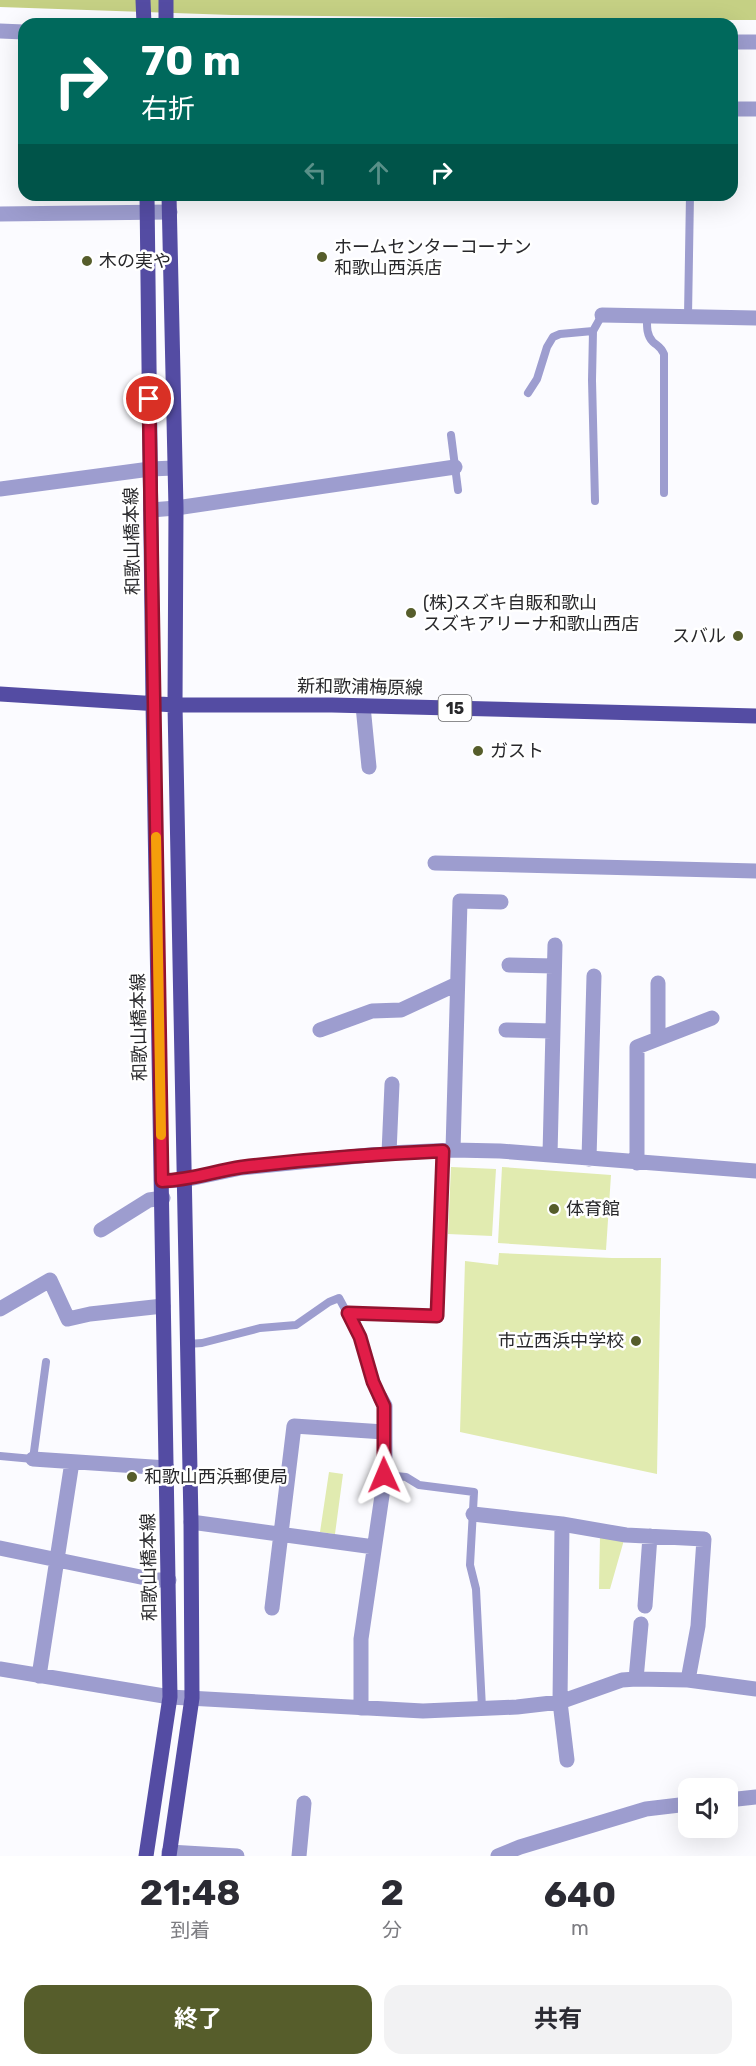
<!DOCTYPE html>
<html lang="ja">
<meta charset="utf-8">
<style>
body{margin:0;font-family:Rubik,"Noto Sans JP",sans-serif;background:#f2f2f3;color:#2b2b33;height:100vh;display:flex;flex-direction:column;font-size:22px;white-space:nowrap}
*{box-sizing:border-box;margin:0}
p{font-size:20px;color:#7c7c81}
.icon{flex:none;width:33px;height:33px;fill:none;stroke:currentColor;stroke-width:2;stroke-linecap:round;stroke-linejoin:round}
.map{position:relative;height:1856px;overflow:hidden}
.panel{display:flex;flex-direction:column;background:#fff;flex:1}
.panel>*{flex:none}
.banner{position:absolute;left:18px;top:18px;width:720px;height:183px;border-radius:18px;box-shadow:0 6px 24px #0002;background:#00695c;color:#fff;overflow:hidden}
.controls{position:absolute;left:678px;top:1778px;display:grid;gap:12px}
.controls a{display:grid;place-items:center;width:60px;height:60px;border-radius:12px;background:#fff;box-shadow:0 6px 24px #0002;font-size:30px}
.pin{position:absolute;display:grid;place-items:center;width:51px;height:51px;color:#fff;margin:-26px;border:3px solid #fff;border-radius:50%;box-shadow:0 2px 6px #0007}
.me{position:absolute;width:66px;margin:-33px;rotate:359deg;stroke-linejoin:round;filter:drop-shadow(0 0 4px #0008)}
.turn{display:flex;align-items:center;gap:21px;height:126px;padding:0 24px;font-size:27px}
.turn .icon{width:78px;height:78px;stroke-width:2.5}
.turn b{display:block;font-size:42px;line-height:51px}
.lanes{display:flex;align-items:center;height:57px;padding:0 24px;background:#0003;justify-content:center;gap:30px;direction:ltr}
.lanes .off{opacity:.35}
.eta{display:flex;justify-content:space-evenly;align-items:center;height:102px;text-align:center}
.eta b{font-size:36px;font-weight:700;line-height:42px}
.primary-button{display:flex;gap:12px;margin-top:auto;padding:12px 24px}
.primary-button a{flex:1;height:69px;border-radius:18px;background:#565d2b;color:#fff;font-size:24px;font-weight:700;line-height:69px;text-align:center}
.primary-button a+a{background:#f2f2f3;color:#2b2b33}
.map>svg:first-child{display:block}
.green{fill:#e1ebb0}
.water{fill:#c5d084}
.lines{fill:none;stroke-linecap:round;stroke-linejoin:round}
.lane{stroke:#9d9dcf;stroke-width:8}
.street{stroke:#9d9dcf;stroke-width:15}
.primary{stroke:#544ca3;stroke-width:15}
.route-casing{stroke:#92132f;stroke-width:15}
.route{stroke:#e11d48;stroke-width:10}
.slow{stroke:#f59e0b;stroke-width:10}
.poi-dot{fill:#565d2b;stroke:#fff;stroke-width:2}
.labels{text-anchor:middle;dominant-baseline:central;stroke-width:5;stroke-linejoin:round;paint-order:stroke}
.shield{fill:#fff;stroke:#68686b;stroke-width:1.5}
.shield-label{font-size:16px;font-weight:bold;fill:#28282b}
.poi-label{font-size:18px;fill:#28282b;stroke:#fff;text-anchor:start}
.street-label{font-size:18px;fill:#28282b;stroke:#fff}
</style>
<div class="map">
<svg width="756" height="1856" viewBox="0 0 756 1856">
<rect width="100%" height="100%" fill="#fbfbff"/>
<!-- green -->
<path class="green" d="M451,1167l45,2 -4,67 -44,-2z
M502,1167l109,8 -5,75 -108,-7z
M499,1253l113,5h49l-4,216 -197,-42 5,-171 33,4z
M329,1472l14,2 -8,60 -15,-2z
M600,1537l24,3 -14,49h-11z"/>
<!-- water -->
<path class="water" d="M0,0h756v20h-125l-1,4h-36v-5l-362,-4 -232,-8z"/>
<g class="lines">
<!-- lane -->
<path class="lane" d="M647,316c0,9 -1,19 6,26 6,5 8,5 11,12v139
M688,316l2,-121
M528,393l9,-14 10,-32 6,-10 7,-3 33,-3
M451,435l7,55
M595,501l-3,-121 1,-49 9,-16
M348,1313l89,3 6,-165
M188,1344l14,-1 58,-15 36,-3 33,-23 10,-4 21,39 13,45 7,15
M0,1456l33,3 13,-97
M385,1475l21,2 13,8 55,7 -4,73 6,24 6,119"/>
<!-- street -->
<path class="street" d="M0,31l24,1
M732,42h24
M732,109h24
M0,214l170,-2
M602,315l154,3
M0,489l150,-20 24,-1
M151,510l25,-2 279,-41
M363,706l6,61
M435,863l321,8
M509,965l45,1
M658,983v55
M320,1030l52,-19 29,-1 56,-26
M506,1030l46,1
M453,1150l7,-249 41,1
M389,1153l3,-69
M550,1155l5,-210
M589,1159l5,-183
M637,1163v-116l75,-29
M162,1181l22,-1 57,-12 148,-15 64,-3 47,1 256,20
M101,1230l48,-30 14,-2
M0,1309l50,-29 18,39 22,-5 73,-8
M33,1459l134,9
M473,1514l89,10 64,11 78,4 -6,87 -10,54
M191,1522l183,25
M562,1524l-2,178 7,58
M0,1548l155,32h14
M645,1606l5,-70
M272,1608l22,-182 90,6
M0,1669l170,28 253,14 94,-4 43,-5 62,-22 14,-1 52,1 68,9
M39,1676l33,-214
M636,1679l5,-55
M361,1708v-69l24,-164v-69l-5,-9
M728,1800l28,-3
M169,1852l68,4
M299,1856l5,-53
M498,1856l22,-9 126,-38 42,-5"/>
<!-- primary -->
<path class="primary" d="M143,0l1,24
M166,0v24
M0,694l175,11h157l424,11
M146,1856l24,-159 -17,-994 -6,-508
M169,1856l23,-158 -1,-176 -16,-817 1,-197 -7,-313"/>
</g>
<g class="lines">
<!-- route casing -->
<g class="route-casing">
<path id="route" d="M149,399l13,782c30,-1 52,-10 80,-14 67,-8 134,-13 201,-16l-6,165 -89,-3 12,24 13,45 11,24v69"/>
</g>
<!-- route -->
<use href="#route" class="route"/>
<!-- slow -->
<path class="slow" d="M156,837l5,298"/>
</g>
<!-- markers -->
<g class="poi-dot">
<circle cx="322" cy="257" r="6"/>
<circle cx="87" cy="261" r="6"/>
<circle cx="411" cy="613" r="6"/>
<circle cx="738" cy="636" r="6"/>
<circle cx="478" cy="751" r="6"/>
<circle cx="554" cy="1209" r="6"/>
<circle cx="636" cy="1341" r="6"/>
<circle cx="132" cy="1477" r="6"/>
</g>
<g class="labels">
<!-- shield labels -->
<rect class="shield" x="438.5" y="695" width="33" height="26" rx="4.5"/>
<g class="shield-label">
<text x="455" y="708">15</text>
</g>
<!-- poi labels -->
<g class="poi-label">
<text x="334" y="247">ホームセンターコーナン<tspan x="334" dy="21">和歌山西浜店</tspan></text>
<text x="99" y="261">木の実や</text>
<text x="423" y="603">(株)スズキ自販和歌山<tspan x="423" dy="21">スズキアリーナ和歌山西店</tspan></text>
<text x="726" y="636" text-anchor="end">スバル</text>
<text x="490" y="751">ガスト</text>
<text x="566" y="1209">体育館</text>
<text x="624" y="1341" text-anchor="end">市立西浜中学校</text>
<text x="144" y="1477">和歌山西浜郵便局</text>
</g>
<!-- street labels -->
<g class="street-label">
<text transform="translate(132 541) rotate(-91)">和歌山橋本線</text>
<text transform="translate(360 687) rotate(1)">新和歌浦梅原線</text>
<text transform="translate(139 1027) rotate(-91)">和歌山橋本線</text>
<text transform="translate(149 1567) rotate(-91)">和歌山橋本線</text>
</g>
</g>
</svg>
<div class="controls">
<a><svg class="icon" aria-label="sound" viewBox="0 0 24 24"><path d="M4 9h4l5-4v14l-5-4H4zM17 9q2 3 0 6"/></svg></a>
</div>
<div class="pin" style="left:149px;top:399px;background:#d93025"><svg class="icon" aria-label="arrive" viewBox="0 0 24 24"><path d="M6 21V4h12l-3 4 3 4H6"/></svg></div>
<svg class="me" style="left:384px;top:1475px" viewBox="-20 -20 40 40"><path d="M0-17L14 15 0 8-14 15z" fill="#e11d48" stroke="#fff" stroke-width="4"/></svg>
<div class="banner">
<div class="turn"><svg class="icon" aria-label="right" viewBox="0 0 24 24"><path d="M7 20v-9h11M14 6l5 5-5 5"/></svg><div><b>70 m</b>右折</div></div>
<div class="lanes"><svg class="icon off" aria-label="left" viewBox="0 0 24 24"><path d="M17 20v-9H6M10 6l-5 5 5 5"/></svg><svg class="icon off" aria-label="ahead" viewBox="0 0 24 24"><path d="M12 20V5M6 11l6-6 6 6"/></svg><svg class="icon" aria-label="right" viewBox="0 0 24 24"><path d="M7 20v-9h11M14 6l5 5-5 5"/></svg></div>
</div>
</div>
<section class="panel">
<div class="eta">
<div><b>21:48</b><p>到着</p></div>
<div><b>2</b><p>分</p></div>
<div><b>640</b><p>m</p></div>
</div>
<div class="primary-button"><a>終了</a><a>共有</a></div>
</section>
